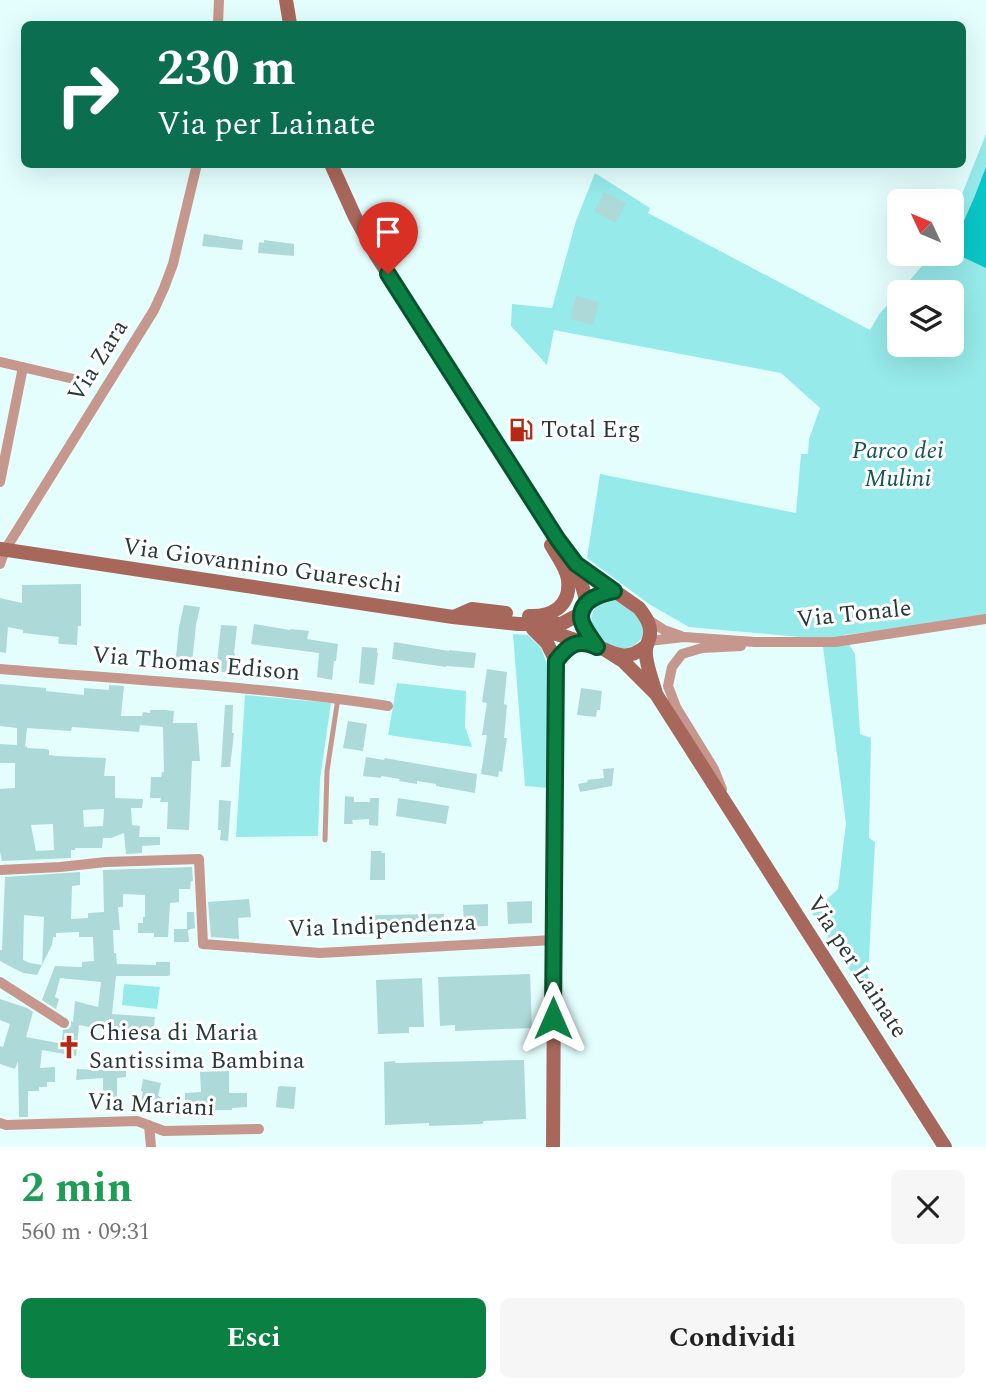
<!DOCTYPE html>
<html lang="it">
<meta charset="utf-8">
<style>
body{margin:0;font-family:Spectral,serif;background:#f6f6f6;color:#222;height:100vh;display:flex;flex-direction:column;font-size:26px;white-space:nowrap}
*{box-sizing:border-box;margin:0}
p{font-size:23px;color:#767676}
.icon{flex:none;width:38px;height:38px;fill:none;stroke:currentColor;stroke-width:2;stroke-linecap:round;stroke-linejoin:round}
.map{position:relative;height:1147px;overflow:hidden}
.panel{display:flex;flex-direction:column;background:#fff;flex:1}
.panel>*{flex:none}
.guide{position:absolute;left:21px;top:21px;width:945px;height:147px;border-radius:10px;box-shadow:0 7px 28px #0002;background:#0b6e4f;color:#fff;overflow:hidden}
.needle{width:46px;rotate:314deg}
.fabs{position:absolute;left:887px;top:189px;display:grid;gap:14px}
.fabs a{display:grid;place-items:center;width:77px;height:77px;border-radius:10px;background:#fff;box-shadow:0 7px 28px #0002;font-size:35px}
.pin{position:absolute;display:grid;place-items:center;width:60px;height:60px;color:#fff;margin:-72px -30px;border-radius:50% 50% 50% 0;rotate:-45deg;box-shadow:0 0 7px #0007}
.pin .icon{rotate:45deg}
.me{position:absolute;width:77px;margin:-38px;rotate:0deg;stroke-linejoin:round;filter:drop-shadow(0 0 5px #0008)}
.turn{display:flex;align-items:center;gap:24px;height:147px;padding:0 21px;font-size:32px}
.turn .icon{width:91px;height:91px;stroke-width:2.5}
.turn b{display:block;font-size:49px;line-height:60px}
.round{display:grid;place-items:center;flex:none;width:74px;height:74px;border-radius:10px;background:#f6f6f6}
.head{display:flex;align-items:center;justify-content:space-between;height:119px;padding:0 21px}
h1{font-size:42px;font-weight:700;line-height:52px;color:#1e9e55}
.primary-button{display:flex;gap:14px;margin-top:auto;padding:14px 21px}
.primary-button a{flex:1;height:80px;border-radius:10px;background:#0b8043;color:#fff;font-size:28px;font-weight:700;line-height:80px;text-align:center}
.primary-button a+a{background:#f6f6f6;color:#222}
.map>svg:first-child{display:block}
.green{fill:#96eaea}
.water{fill:#0bc6c7}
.building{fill:#aed9d9;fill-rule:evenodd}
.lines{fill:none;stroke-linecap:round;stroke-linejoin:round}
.lane{stroke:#c5978d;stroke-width:5}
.street{stroke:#c5978d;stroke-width:10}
.secondary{stroke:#a8675b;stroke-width:14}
.route-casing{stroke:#07532c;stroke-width:18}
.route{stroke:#0b8043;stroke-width:12}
.labels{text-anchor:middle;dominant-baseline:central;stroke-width:6;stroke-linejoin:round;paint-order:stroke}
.street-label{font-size:24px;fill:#283939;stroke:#fff}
.poi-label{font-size:24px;fill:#283939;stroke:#fff;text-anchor:start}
.park-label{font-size:24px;font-style:italic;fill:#135555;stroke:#fff}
</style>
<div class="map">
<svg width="986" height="1147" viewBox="0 0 986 1147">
<rect width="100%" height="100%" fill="#e4fefe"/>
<!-- green -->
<path class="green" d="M986,134v483l-143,18 12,19 5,80 11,4 -2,100 6,4 -8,154 -55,-83 26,-24 8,-66 -24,-184 -133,-12 -40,-23 -62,-46 13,-84 196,39 5,-59h7l1,-15 11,-31 -39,-35 -227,-43 -7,35 -36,-39 1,-22 40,4 24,-87 19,-48 55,35 -2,5 222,117 10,-17 20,-21v53h52v-53h-52l32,-38h20v-35z
M605,600c6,0 11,-1 16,2 14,6 30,24 19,38 -22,27 -73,-18 -35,-40z
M513,634l15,1 13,13 8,21v119l-24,-2z
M397,683l69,8 -1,36 7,20 -84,-12z
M245,695l86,8 -11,76 -2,57 -82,1z
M124,984l36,3 -3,22 -35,-4z"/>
<!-- water -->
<path class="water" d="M986,167v101l-34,-16v-4l22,-50z"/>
<!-- building -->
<path class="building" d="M604,192l22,11 -10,20 -22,-12z
M204,234l39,6 -1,10 -40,-4z
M264,240l30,4v12l-36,-3 1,-11 5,1z
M576,296l23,6 -6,23 -23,-6z
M81,584v42h-3l-1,19 -17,-1 -2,-1 1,-6 -36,-4v-3l-15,-3 -2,26 -6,-1v-54l22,5v-18z
M184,605l16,2 -4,18 -4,38 -15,-3 -1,-3 3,-30z
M254,624l36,6 1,-1 18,2 -2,8 31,5 -2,17h-2l-2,19 -15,-3 2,-24 -68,-9z
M221,625l16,1 -3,27 1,1 -2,19 -17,-2z
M394,642l55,9v-1l27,3 -2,15 -28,-2v1l-54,-8z
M362,647l15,1v5h1l-4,32 -15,-2z
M487,669l20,3 -3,32 3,1 -3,33h3l-5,34 -3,-1 -1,6 -17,-3 6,-39h-5l5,-32 -5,-1z
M0,684l46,4v3l38,4v-7l25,2v-5l15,1 -3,30h21l1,-4 7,1v-3h15l9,1 -1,12h24l3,38h-8l-3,69 -22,-1 1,-27h-8l1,-4h-11l1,-21h10l1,-5h2l-1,-45 -23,-2 -1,7 -67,-5 -1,4 -44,-3 -2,19 2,-1v2l19,1 3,1v5l7,1 50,2 -2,18h11v22l28,1 -1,9h-11l1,17 8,1 -1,11h21v8l-18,1v7l-16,1 -2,-21 -13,5h-8l-1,10h-27v2h-4v8l-69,3 -2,-9v-63l15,-1v-25h-15v-19l17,1v-17l-17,-2zM104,809l-1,17 -19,1 -1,-17zM53,824l1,26 -18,1 -5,-26z
M581,688l21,3 -2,19h-3l-1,7 -19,-2z
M225,705h8l-1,28h2l-4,34h-9z
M348,721l19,3 -4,27 -20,-3z
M366,757l18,3 1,-2 5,1 87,15 -2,19 -39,-7v-2l-19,-3v3l-18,-3 1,-2 -19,-3v2l-18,-2z
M614,768l-2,18 -32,6 -2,-8 10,-2 -1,-2 17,-2 -1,-9z
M345,796l9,1v5h16v-4h9l-1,28 -9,-1v-6l-17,1 1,4h-9z
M398,798l51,8 -3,18 -50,-8z
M219,800l12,1 -3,40 -8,-1 1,-10h-3z
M371,851h11l-1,2h4v27h-15z
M192,867l1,14h-2l-1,8h-11v13l-9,1 -2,34h-14v-4h-16v-10h5v-6h2v-22l-22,-1v13h-5l2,23h-7l1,23h2l1,11 39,1v-3h14v13l-2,1h-52l-4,38 43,3 -2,18 -37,-3 -37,-7 -3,31 -34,-6 -2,18 15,-1v15h-8v5h-8v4h-11v26h-9l-1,-56 -3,8 -15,-5v-18l3,1 7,-23 -10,-4v-21l27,9 6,4 -7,25 32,6 1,-3h3l1,-10 5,-1 3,-3v-5l2,1 2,-21 23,6 3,-25 -41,-4 -5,19 4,2 -3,10 -14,-9 13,-34 27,1v-5l12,-1 -1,-24h-14v-5l-23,1v4h-3l-1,8 -10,20 2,-48 -20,-2 -1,45 7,3 12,2 -5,10 -14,-2 -23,-12v-11h2l3,-73 75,-5v13l-8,1 -1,33 17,-1v-5l16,-1 -1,-42z
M249,899l2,18 -13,1 1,21 -28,-2 -3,-35z
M532,901v22l-24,1 -1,-22z
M488,904v22l-24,1 -1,-22z
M187,912h7l1,16 -7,2 1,12h-15v-13h13z
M444,914v13l-69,3v-15z
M530,974l2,54 -77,3v-6l-15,1 -2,-49z
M422,978l2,49h-15v6l-31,1 -2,-54z
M524,1060l2,59 -43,2v3l-54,2v-3l-44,2 -1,-63 11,-1v2z
M77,1069l49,2v6l-9,1v19h-14v-19l-27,2z
M229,1071v22h18v14l-15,1v2h-30v8l-10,-9h-7v-16l16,-1 -1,-20z
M143,1079l18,4 -3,13 3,1 -3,12 -18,-3 3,-14 -2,-1z
M280,1086l16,1 -2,22 -18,-2 2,-20z"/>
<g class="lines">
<!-- lane -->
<path class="lane" d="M325,840l2,-69 11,-73"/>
<!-- street -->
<path class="street" d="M218,24l1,-24
M1,362l77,18
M0,482l23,-115
M0,564l5,-14 149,-240 10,-22 9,-24 24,-100
M647,619l17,11 17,6
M649,641l35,-4 71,5h80l151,-23
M0,669c129,11 260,17 388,37
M722,789l-8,-20 -38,-62 -8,-21 4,-19 10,-13 20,-6 39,-2
M0,870l60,-3 46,-5 93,-3 4,85 117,9 233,-13
M0,982l64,41
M0,1123l6,2 131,-4 27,10 95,-2
M149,1125l2,22"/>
<!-- secondary -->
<path class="secondary" d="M286,0l4,24
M331,164l24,53 21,38 182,285 18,24 63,44c7,9 14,19 10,31 -2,6 -4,9 -3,16 1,13 7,27 10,39
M0,549l453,68 65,7h43l21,-11 8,-13 7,-5 17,-4
M576,564l9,32 1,10
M582,613c-1,12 9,24 15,34
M529,616c23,1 42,-10 39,-36 -1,-12 -11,-24 -17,-35
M454,617l18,-8 34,4
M533,629l14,14 9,18
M540,631l17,3 24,8
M607,651l16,10 33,33 289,453
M556,661c38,-47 52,17 90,-15
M553,1147l3,-486"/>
</g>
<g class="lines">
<!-- route casing -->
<g class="route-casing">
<path id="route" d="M388,274l170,266 18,24 38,27c-13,3 -33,8 -33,26 0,9 11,22 16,30 -20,-9 -29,-2 -41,14l-3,357"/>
</g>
<!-- route -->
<use href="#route" class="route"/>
</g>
<!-- icons -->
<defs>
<g id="fuel-bare" transform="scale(1.89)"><path d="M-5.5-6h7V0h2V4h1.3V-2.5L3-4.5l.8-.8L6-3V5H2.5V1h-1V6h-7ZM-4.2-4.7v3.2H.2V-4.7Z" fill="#b52913" stroke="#fff" stroke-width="2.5" paint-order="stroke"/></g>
<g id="church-bare" transform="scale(1.89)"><path d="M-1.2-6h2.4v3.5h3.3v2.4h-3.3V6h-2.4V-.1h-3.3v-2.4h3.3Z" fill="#b52913" stroke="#fff" stroke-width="2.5" paint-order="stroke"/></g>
</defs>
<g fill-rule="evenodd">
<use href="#fuel-bare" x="521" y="430"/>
<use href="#church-bare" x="69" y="1047"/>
</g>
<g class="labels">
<!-- street labels -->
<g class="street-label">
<text transform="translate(98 361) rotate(-58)">Via Zara</text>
<text transform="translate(262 566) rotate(8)">Via Giovannino Guareschi</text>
<text transform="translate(854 614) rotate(-6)">Via Tonale</text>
<text transform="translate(196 664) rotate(5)">Via Thomas Edison</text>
<text transform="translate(382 926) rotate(-2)">Via Indipendenza</text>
<text transform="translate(857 967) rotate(57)">Via per Lainate</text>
<text transform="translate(151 1105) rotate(3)">Via Mariani</text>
</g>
<!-- poi labels -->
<g class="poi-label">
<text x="541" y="430">Total Erg</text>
<text x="89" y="1033">Chiesa di Maria<tspan x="89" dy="28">Santissima Bambina</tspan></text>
</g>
<!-- park labels -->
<g class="park-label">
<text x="898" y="451">Parco dei<tspan x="898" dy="28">Mulini</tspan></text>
</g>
</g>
</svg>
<div class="fabs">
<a><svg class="needle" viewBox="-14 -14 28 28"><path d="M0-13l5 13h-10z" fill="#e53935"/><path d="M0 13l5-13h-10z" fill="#767676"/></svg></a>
<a><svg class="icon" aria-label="layers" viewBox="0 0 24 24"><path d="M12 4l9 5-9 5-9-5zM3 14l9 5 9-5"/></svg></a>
</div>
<div class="pin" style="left:388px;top:274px;background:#d93025"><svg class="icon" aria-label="arrive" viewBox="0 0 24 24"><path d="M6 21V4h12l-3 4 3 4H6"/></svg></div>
<svg class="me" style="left:553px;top:1018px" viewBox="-20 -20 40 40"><path d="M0-17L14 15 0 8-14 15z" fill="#0b8043" stroke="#fff" stroke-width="4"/></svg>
<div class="guide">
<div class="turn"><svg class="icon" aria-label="right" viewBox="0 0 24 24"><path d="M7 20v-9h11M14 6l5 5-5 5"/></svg><div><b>230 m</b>Via per Lainate</div></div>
</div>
</div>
<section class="panel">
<div class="head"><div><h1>2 min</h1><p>560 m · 09:31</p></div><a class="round"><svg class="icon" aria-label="close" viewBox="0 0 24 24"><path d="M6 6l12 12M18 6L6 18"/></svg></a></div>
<div class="primary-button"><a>Esci</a><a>Condividi</a></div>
</section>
